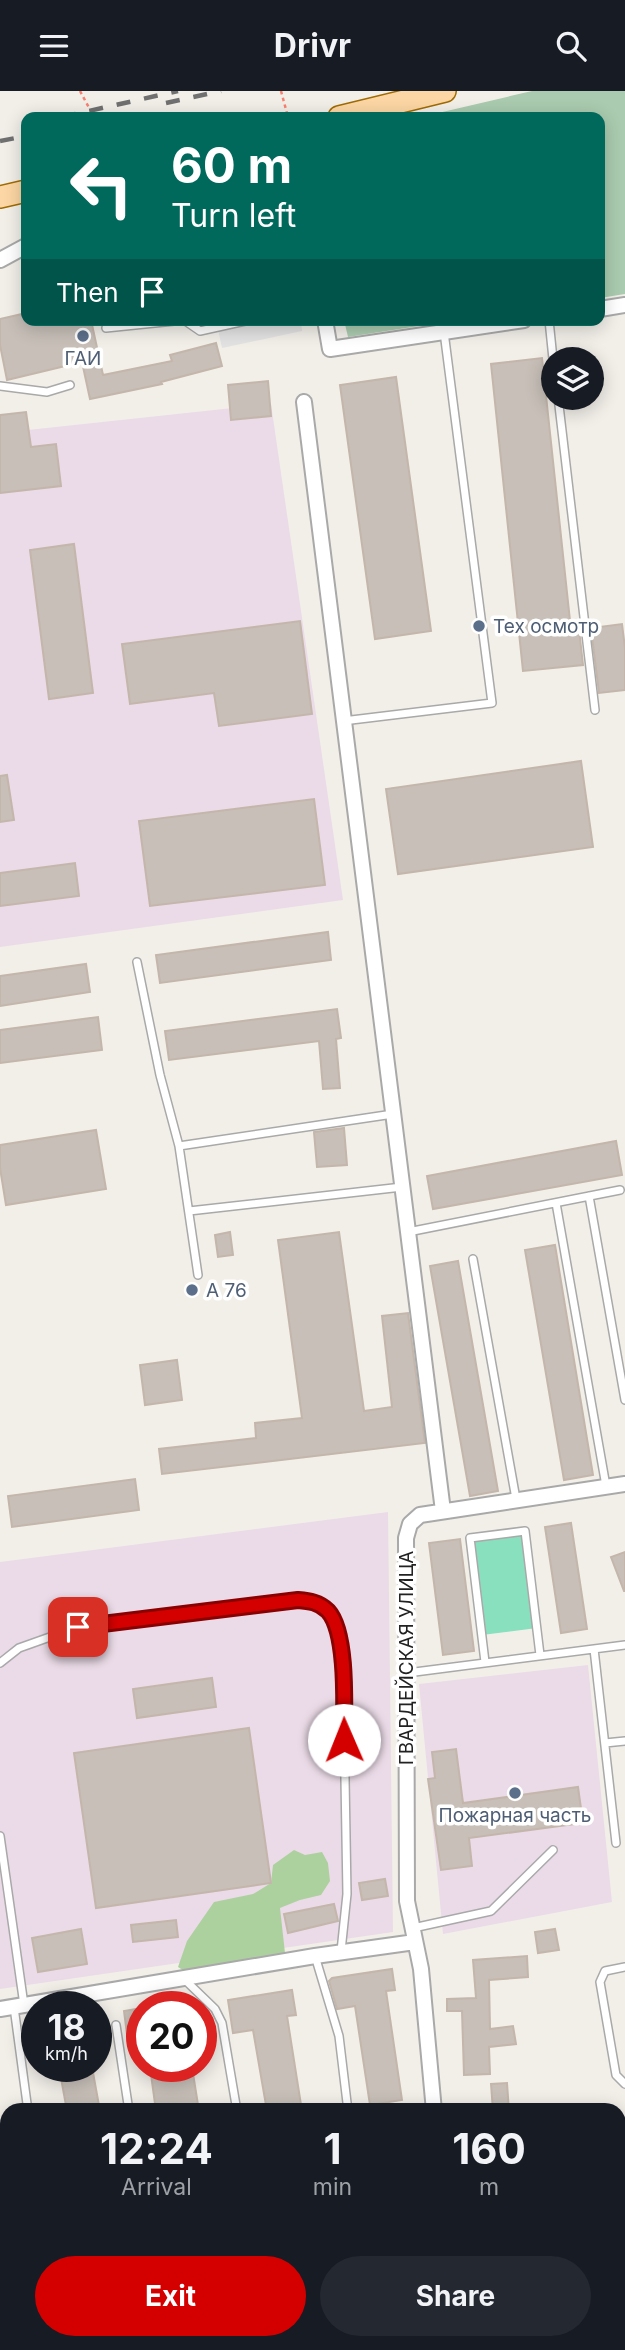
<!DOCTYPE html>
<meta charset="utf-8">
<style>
body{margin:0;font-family:Inter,sans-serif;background:#242831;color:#f1f3f6;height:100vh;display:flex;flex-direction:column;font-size:26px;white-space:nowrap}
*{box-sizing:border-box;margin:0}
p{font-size:23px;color:#9ea1a6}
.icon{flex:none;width:38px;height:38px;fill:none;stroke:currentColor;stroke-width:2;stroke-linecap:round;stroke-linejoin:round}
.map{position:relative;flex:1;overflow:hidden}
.side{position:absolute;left:0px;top:2012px;width:626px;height:247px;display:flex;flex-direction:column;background:#171b24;border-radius:21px 21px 0 0;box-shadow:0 4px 18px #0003}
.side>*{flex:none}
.hud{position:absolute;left:21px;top:21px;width:584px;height:214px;border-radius:14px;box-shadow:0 4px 18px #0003;background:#00695c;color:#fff;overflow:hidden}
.controls{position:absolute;left:541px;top:256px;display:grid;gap:14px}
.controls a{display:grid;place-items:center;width:63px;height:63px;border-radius:50%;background:#171b24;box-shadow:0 4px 18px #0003;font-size:35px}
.speed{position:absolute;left:21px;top:1900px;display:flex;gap:14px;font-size:35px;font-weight:700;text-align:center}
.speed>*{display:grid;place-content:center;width:91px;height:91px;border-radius:50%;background:#171b24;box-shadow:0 4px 18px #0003;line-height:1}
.speed small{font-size:18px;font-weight:400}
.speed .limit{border:10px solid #d22;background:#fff;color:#111}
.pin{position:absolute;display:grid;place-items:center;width:60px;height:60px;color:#fff;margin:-30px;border-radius:14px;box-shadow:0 4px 10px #0006}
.me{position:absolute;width:77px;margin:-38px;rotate:359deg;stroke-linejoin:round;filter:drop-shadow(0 0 5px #0008)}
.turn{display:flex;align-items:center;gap:24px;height:147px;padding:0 35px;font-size:32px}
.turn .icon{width:91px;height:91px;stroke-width:2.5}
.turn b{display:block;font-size:49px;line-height:60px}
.then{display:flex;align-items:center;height:66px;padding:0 35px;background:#0003;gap:14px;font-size:26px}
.eta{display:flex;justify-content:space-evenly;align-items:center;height:119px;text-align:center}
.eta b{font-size:42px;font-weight:700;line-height:49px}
.primary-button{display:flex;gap:14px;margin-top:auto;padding:14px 35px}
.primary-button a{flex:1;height:80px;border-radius:42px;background:#d40000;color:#fff;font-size:28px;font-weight:700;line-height:80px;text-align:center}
.primary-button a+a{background:#242831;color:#f1f3f6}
header{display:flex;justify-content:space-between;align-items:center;height:91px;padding:0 35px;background:#171b24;font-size:32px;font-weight:700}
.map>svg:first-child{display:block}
.industrial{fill:#ebdbe8}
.education{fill:#ffffe5}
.forest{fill:#add19e}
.cemetery{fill:#aacbaf}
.park{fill:#c8facc}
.pitch{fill:#88e0be}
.parking{fill:#e2e2e2}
.building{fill:#c7bfb8;stroke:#c4b6ab;stroke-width:2}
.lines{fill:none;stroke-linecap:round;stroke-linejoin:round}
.lane-casing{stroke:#a9a9a9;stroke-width:10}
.street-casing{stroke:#a9a9a9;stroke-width:18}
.primary-casing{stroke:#a06b00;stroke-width:24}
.path{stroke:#fa8072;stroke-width:2.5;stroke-dasharray:3.5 3.5;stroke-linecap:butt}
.lane{stroke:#fff;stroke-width:7}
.street{stroke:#fff;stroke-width:14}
.primary{stroke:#fcd6a4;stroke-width:21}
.rail{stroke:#707070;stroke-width:4.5;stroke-dasharray:14 14;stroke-linecap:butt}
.route-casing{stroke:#8a0000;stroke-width:18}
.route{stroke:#d40000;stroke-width:12}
.service-dot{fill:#5c6f8a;stroke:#fff;stroke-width:2.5}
.labels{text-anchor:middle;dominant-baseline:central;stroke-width:7;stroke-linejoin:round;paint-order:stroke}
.service-label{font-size:19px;fill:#4e5e75;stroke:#fff}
.street-label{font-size:19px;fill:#222;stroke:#fff}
</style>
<header><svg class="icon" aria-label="menu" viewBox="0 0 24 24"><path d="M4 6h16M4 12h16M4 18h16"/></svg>Drivr<svg class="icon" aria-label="search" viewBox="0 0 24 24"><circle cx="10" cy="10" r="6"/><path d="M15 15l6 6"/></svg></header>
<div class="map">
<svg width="625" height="2259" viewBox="0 0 625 2259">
<rect width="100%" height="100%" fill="#f2efe9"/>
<!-- industrial -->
<path class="industrial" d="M271,313l72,496 -343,47v-514z
M388,1421l5,420 -393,57v-427z
M588,1574l24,237 -169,32 -24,-250z"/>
<!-- education -->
<path class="education" d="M7,2224v28h215l1,7h-223v-34z"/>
<!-- forest -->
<path class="forest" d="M294,1759l11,5 17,-3 6,11 2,18 -9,14 -21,5 -20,8 5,45 -23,8 -76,11 -8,-5 9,-26 27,-39 39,-8 18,-11 2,-18z"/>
<!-- cemetery -->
<path class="cemetery" d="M532,0h93v203l-25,4v-181h-179z
M344,229h113l-109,17z"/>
<!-- park -->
<path class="park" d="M149,2252h36l1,7h-36z"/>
<!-- pitch -->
<path class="pitch" d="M525,1440l12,97 -55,7 -12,-97z"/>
<!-- parking -->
<path class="parking" d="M216,229h85l1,11 -80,17z"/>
<!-- building -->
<path class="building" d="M26,222v7h65l12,55 69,-14 -2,-6 46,-12 6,23 -61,16 1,2 -72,15 -8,-37 -75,18 -7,-35v-26z
M542,267l29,272 8,-1 4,36 -60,6 -32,-307z
M396,286l35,254 -56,8 -35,-254z
M268,290l3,35 -40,4 -3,-35z
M26,321l5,35 25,-3 5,42 -61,7v-78z
M74,453l19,149 -44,6 -19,-149z
M300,530l12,93 -93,12 -5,-33 -84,11 -8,-60z
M622,533l3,24v42l-26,3 -8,-65z
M581,670l12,86 -195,27 -12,-85z
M7,684l7,45 -14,2v-46z
M314,708l11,86 -175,21 -11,-85z
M75,772l4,33 -79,10v-33z
M328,841l3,28 -171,23 -4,-28z
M86,873l4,28 -90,14v-30z
M337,918l4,29 -5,1 4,49 -17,1 -4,-48 -150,19 -4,-29z
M98,926l4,33 -102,13v-33z
M344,1037l3,37 -30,2 -3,-35z
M96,1039l10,59 -100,16 -6,-37v-23z
M616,1050l6,34 -189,34 -6,-33z
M230,1141l3,23 -15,2 -3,-22z
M339,1141l25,179 28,-4 -10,-91 26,-3 17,130 -263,31 -3,-25 97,-11 -1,-15 47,-5 -24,-178z
M555,1154l38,230 -29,5 -39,-230z
M458,1170l40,230 -28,5 -40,-230z
M177,1269l5,40 -37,5 -5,-40z
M135,1388l4,31 -127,17 -4,-31z
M571,1432l16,106 -26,4 -16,-106z
M460,1448l14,112 -31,4 -14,-112z
M625,1461v39h-1l-13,-34z
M212,1587l4,29 -79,11 -4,-29z
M249,1637l22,155 -175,25 -22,-155z
M456,1658l7,54 115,-16 5,36 -114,15 3,28 -31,4 -13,-91 7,-1 -3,-26z
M385,1788l3,17 -26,4 -3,-17z
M334,1813l4,17 -50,12 -4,-19z
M176,1829l2,17 -45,5 -2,-17z
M81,1838l6,35 -49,8 -6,-34z
M555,1838l4,21 -21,3 -3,-21z
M527,1865l1,21 -39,3 1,49 23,-3 3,18 -27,3 1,27 -26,1 -2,-64h-15v-12l29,-1 -3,-38z
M392,1878l3,21 -9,1 16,109 -32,5 -15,-99 -18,3 -8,-28 3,-3z
M292,1899l4,25 -9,1 15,95h-35l-14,-81 -20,3 -5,-33z
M142,1917v32l-14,2 -4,-31z
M59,1976h33l8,44h-33z
M150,1976h42l7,44h-43z
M507,1992l2,28h-16l-2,-27z"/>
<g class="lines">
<!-- lane casing -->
<g class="lane-casing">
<path id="lane" d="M549,229l4,39
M106,237l78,-8 16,11 45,-10
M0,295l47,6 23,-7
M558,306l37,313
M343,630l149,-18 -48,-371
M137,871l23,113 19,71 19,129
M179,1055l214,-32
M589,1105l36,204
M556,1112l50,283
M189,1120l213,-24
M408,1141l212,-42
M473,1168l43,240
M594,1558l22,194
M485,1571l-15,-124 55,-7 15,124
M0,1572l19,-15 59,-21 220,-27 21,4 10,8 6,10 8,41 4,231 -6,57
M407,1582l218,-28
M605,1652l20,-2
M0,1745l24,169
M413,1837l78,-17 62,-61
M315,1865l24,80 9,75
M625,1876l-20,4 -5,11 16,93 9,9
M183,1887l32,31 7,14 15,88
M14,1916l14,104
M116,1934l13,86
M135,2252l1,7
M5,2259l11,-7"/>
</g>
<!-- street casing -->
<g class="street-casing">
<path id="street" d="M0,169l26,-14
M600,218l25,-4
M325,229l5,29 194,-29
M304,311l139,1109
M0,1918l315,-53 100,-14
M434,2020l-13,-142 -14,-68 -1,-363 4,-14 10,-9 205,-31
M620,2110l5,-1
M0,2216l7,-1"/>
</g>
<!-- primary casing -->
<g class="primary-casing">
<path id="primary" d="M339,26l106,-26
M0,106l26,-6"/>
</g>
<!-- path -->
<path class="path" d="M80,0l14,26
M281,0l7,26
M0,2035l7,1
M228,2252l1,7"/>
<!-- lane -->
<use href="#lane" class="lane"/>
<!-- street -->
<use href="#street" class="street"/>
<!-- primary -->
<use href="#primary" class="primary"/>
<!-- rail -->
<path class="rail" d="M166,12l55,-12
M62,26l116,-26
M0,50l26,-5"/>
</g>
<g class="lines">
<!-- route casing -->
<g class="route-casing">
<path id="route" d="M78,1536l220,-27c11,1 21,2 30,11 20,22 16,99 16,129"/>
</g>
<!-- route -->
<use href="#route" class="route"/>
</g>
<!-- markers -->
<g class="service-dot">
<circle cx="83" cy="245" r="7"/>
<circle cx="479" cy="535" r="7"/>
<circle cx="192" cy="1199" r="7"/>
<circle cx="515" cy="1702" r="7"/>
</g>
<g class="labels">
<!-- service labels -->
<g class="service-label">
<text x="83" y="267">ГАИ</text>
<text x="493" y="535" text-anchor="start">Тех осмотр</text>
<text x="206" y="1199" text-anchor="start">А 76</text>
<text x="515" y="1724">Пожарная часть</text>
</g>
<!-- street labels -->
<g class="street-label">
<text transform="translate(406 1567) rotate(-90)">ГВАРДЕЙСКАЯ УЛИЦА</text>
</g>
</g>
</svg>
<div class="controls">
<a><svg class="icon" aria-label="layers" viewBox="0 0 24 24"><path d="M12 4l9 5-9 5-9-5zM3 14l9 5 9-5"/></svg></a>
</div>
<div class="speed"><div>18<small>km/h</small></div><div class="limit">20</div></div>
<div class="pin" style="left:78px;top:1536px;background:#d93025"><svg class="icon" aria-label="arrive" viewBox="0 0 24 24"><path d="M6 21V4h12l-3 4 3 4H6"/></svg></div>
<svg class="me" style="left:344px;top:1649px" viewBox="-20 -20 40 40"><circle r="19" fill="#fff"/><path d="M0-13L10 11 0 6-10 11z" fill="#d40000"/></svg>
<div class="hud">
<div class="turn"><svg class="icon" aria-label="left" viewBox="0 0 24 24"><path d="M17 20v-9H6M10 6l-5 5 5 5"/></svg><div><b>60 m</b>Turn left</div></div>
<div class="then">Then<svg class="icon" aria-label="arrive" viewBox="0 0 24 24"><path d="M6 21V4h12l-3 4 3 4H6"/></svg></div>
</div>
<section class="side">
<div class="eta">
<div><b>12:24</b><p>Arrival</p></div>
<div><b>1</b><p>min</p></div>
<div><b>160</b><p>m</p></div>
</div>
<div class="primary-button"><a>Exit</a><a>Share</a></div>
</section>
</div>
